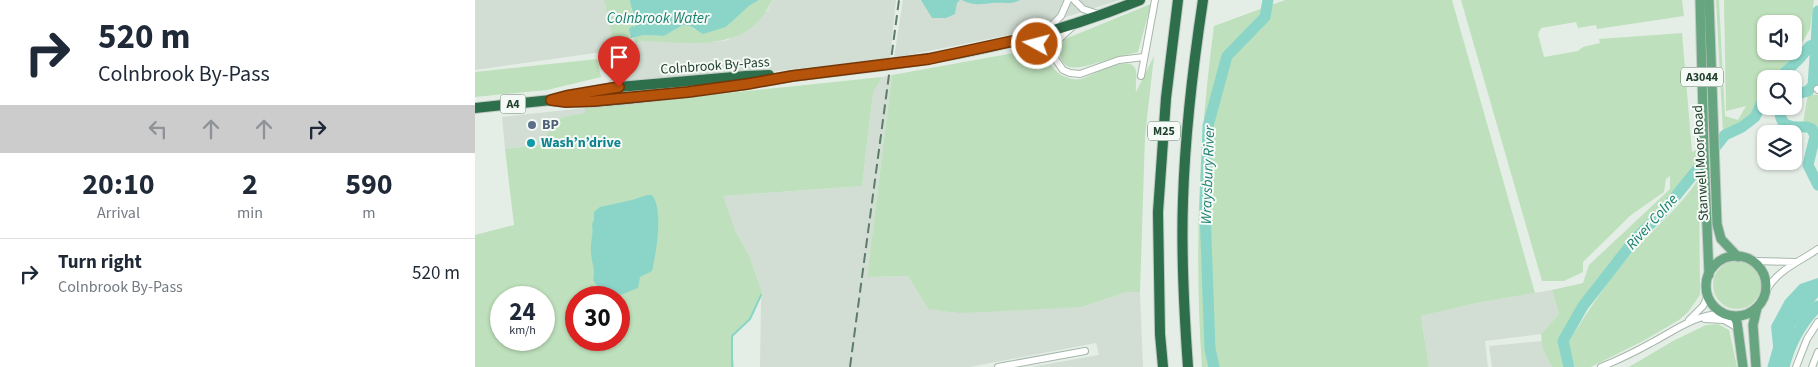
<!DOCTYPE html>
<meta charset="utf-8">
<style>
body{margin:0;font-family:"Source Sans 3",sans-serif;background:#f6f6f7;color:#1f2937;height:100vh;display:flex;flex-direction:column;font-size:19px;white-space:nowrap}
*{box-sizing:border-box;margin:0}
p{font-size:16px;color:#747a83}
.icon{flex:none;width:28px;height:28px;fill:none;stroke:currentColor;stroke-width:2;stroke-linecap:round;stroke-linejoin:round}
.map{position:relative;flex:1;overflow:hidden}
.side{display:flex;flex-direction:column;background:#fff;width:475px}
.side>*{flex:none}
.guide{background:#fff;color:#1f2937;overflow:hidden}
.buttons{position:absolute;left:1282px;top:15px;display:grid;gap:10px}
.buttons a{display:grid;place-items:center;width:45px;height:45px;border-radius:10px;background:#fff;box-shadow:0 1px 4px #0004;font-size:25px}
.speed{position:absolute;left:15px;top:286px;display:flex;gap:10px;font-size:25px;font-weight:700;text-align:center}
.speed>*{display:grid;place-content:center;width:65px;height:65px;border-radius:50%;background:#fff;box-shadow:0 1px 4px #0004;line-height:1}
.speed small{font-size:12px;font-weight:400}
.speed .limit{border:8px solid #d22;background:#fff;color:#111}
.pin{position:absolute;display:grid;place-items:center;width:42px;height:42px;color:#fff;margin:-51px -21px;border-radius:50% 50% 50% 0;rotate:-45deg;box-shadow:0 0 5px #0007}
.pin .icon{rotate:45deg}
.me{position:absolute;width:55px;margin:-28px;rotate:277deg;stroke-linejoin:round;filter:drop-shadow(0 0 4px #0008)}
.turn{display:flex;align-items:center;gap:18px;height:105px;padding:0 15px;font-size:22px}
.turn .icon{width:65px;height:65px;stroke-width:2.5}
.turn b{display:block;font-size:35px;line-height:42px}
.lanes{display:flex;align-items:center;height:48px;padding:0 15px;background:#0003;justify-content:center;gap:25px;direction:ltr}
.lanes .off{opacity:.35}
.eta{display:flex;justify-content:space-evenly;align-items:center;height:85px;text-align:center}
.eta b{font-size:30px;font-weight:700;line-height:35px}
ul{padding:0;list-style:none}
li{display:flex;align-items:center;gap:15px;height:70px;padding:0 15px;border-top:1px solid #e0e1e3}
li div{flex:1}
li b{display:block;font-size:19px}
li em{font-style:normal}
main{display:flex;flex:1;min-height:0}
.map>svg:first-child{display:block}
.built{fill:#d2ded4}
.green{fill:#bee0bc;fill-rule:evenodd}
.water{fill:#8ad5c8}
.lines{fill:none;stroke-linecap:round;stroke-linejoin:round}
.stream{stroke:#8ad5c8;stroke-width:2}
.river{stroke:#8ad5c8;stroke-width:11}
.minor-casing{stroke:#a6b7ab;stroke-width:8}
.major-casing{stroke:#c1cac4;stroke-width:11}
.highway-casing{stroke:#c1cac4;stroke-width:12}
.minor{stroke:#fff;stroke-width:6}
.major{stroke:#67a580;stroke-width:9}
.highway{stroke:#2d6e4b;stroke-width:10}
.rail{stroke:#5d7c69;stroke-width:2;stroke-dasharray:10 5;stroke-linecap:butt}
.highway-bridge-casing{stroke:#c1cac4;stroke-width:12;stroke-linecap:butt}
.highway-bridge{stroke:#2d6e4b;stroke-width:10}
.route-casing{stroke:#753606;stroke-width:12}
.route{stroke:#b45309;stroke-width:9}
.service-dot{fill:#5c6f8a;stroke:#f5faf6;stroke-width:2}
.culture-dot{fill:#0f9aa8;stroke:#f5faf6;stroke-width:2}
.labels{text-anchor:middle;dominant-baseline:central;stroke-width:4;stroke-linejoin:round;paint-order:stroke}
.shield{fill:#f5faf6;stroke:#61786a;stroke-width:1}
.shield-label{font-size:12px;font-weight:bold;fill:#22412e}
.street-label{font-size:14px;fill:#22412e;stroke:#f5faf6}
.service-label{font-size:14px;font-weight:bold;fill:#4e5e75;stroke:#f5faf6;text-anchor:start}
.culture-label{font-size:14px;font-weight:bold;fill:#0d838f;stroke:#f5faf6;text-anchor:start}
.water-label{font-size:15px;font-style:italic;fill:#19806f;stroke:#f5faf6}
</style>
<main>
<section class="side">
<div class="guide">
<div class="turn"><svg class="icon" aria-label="right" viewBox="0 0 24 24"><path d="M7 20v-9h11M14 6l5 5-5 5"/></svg><div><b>520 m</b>Colnbrook By-Pass</div></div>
<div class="lanes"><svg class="icon off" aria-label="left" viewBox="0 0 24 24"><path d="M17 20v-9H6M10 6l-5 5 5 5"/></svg><svg class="icon off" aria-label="ahead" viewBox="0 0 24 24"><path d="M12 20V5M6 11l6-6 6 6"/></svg><svg class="icon off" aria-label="ahead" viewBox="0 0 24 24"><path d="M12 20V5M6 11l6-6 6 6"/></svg><svg class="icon" aria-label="right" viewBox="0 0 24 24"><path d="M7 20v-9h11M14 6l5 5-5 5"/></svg></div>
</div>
<div class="eta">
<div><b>20:10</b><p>Arrival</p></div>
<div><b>2</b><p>min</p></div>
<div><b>590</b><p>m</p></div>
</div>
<ul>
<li><svg class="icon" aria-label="right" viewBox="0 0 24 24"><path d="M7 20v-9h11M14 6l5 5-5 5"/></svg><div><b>Turn right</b><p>Colnbrook By-Pass</p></div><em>520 m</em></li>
</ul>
</section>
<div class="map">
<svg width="1343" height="367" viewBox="0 0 1343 367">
<rect width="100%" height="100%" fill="#e4eee6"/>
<!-- built -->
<path class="built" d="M0,0h129l8,36 -2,15 -135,19z
M297,0h124l-6,59 -123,13 -160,12 5,-7 7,-23 4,-6 7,-4 12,-3 73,1 13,-2 40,-30z
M428,0h217l-111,35 -115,23z
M417,75l-25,202 41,-1 20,33 154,-2 44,-15h14l3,75h-112l68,-12 -3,-12 -126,24h-210l1,-68 2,-4 -14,-40 -14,-25 -13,-34 140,-10 11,-93 9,-16z
M110,108l1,5 -24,4 -15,27 -42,5 -3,-32z
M1077,290l7,24 -18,20 -56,7 3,26h-59l-8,-51 60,-14z
M1067,341l1,9 9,17h-60l-3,-21z"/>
<!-- green -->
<path class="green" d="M129,0h26c0,9 5,15 7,24l-8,12 2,2 -21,13 2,-15z
M284,0h13c-24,55 -82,42 -130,41l-7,2 -1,-6 10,-2 20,1 19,-11 7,1 5,4 31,-3 23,-21z
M810,0h167l83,293 -54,9 -60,14 8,51h-227c-8,-114 -3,-228 12,-341z
M986,0h221l2,16 -87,13 -1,-4 -18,3 -2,-6 -35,6 -3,6 6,23 34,-6 5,-4 17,-4 -1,-4 83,-6 10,119 6,-3v19c-53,55 -105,105 -140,173l9,26h-15l-9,-17 -2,-16 18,-20 -7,-24 31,-7 6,-18 81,-76v-13l-4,3 -2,13 -33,23 -48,47v10l-19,9h-22z
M1241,0h3l6,116 13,4 8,-14 -20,5 -2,-111h90l-4,29 -11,19 -26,31h-7v9l-7,9 -6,15 -19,16 -11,5zM1291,24h28v27h-28z
M676,4l-13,48c-10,3 -21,4 -31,8 -22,6 -52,20 -47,-19z
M555,50c18,2 20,22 36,27 5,2 10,3 15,2 10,-3 48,-25 54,-11 3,7 0,17 1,24l18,-36 -9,80 -5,156h-14l-44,15 -121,6 -33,-4 -20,-33 -41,1 25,-202z
M122,59l4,18 -54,13 -72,7v-25z
M407,77l-9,16 -11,93 -139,10 12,34 14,25 14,40c-6,6 -6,14 -11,21 -4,5 -9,9 -14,14 -11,11 -4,24 -4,37h-259v-132l39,-10 -9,-76 42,-5v-10l15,-17 23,-4v-5zM26,298h43v42h-43zM101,298h43v42h-43z
M1333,94l10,1v45c-2,-9 -3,-15 -15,-17z
M1224,178l1,117 -12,17 -9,8 -36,21 -52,26h-16l-7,-24c19,-31 39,-61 62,-88 23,-26 51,-48 69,-77z
M1238 285a24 24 0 1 1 48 0a24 24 0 1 1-48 0Z
M1243,324l11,6 8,37h-108l44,-26 33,-16z"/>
<!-- water -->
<path class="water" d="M155,0h129l-10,6 -23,21 -23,7 -13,-8 -7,-1 -19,11 -20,-1 -13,3 -2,-9 3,-3 3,1c3,-10 -5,-17 -5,-27z
M446,0h39l-3,3 -2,11 -9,4h-14z
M487,0h58c-10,5 -17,2 -27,3 -11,1 -21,3 -31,-3z
M172,195h5c12,15 4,58 0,76l-12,6 -2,11 -15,6 -18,3 -12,-17c3,-9 -2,-19 -2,-28 -1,-10 3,-18 1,-28l2,-4v-8l6,-5 32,-7z
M1343,278v19l-23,29 -14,31 -7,-1 -3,-30 14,-26 15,-16z"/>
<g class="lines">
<!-- stream -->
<path class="stream" d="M257,367v-31l18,-17 11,-24"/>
<!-- river -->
<path class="river" d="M1303,79l21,-20 11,-13 6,-2 2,-33
M1319,95l14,-4 5,-6 3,-41
M1305,106c-2,22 11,21 27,21l5,2 3,7 -7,29 10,20
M739,367l-4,-18 -5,-139 3,-84 19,-70 38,-39 3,-17
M1094,367l-6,-26 20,-35 53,-68 26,-25 63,-78 17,-8 13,-10 11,-23
M1298,367l7,-24
M1309,367c6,-24 16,-43 34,-61"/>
<!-- minor casing -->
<g class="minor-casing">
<path id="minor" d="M599,0l9,9 15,5
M572,30l14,-14 7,-16
M546,41l18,5 15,11 9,13 7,3 10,1 39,-14 25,-3
M579,57l3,-16 16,-15
M666,76l14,-76
M1342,89l1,1
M1280,261l40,1
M1291,291c11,-21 33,-29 52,-42
M1230,319l19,1 14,8
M1214,320l14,-14 5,-10
M523,367l87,-16
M1126,367c17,-7 34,-15 50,-24 23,-12 46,-30 73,-29
M1321,367l11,-28 11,-17
M1337,367l6,-15"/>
</g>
<!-- major casing -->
<g class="major-casing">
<path id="major" d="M1225,0l4,153 5,122
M1234,0l8,224 4,15 17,18
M1231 286a30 30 0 1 1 60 0a30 30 0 1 1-60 0Z
M1260,317l2,5 6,45
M1281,367l-3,-42 4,-17"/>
</g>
<!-- highway casing -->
<g class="highway-casing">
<path id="highway" d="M424,63c83,-11 164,-32 241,-63
M76,100l15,2h25l35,-3 62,-7 59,-8 45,-8 85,-10
M0,108l76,-8 15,-4 53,-9 127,-11 23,-1
M688,367l-3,-33 -2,-122 8,-114 12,-98
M713,367c-4,-56 -7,-111 -5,-167 2,-67 10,-134 20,-200"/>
</g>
<!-- minor -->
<use href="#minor" class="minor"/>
<!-- major -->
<use href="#major" class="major"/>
<!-- highway -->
<use href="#highway" class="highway"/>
<!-- rail -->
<path class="rail" d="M375,367l49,-367"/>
<!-- highway-bridge casing -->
<g class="highway-bridge-casing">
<path id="highway-bridge" d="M402,66l22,-3"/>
</g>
<!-- highway-bridge -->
<use href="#highway-bridge" class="highway-bridge"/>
</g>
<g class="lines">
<!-- route casing -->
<g class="route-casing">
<path id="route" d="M144,87l-53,9 -15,4 15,2 27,-1 95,-9 59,-8 45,-8 137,-17 88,-19 20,4"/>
</g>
<!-- route -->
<use href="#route" class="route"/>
</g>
<!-- markers -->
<circle class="service-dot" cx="57" cy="125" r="5"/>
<circle class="culture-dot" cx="56" cy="143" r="5"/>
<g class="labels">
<!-- shield labels -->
<g class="shield">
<rect x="1206" y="67.5" width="42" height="19" rx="4"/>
<rect x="25.5" y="94.5" width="25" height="19" rx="4"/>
<rect x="673" y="121.5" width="32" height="19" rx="4"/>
</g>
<g class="shield-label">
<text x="1227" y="77">A3044</text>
<text x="38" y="104">A4</text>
<text x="689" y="131">M25</text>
</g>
<!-- street labels -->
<g class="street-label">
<text transform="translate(240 66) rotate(-4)">Colnbrook By-Pass</text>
<text transform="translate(1226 163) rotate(-93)">Stanwell Moor Road</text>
</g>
<!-- service labels -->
<g class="service-label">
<text x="67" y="125">BP</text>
</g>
<!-- culture labels -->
<g class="culture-label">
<text x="66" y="143">Wash’n’drive</text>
</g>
<!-- water labels -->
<g class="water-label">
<text x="183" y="18">Colnbrook Water</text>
<text transform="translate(733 175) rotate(-88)">Wraysbury River</text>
<text transform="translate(1177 222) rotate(-48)">River Colne</text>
</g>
</g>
</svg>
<div class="buttons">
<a><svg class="icon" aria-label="sound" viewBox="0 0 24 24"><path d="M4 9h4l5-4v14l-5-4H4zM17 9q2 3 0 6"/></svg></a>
<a><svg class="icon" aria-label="search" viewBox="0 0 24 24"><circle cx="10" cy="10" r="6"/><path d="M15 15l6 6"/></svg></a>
<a><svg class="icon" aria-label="layers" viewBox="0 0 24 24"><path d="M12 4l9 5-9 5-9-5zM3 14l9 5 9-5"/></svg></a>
</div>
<div class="speed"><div>24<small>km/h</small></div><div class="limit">30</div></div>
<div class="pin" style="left:144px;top:87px;background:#d93025"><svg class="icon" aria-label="arrive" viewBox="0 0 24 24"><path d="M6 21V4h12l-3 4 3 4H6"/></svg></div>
<svg class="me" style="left:562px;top:44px" viewBox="-20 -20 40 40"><circle r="17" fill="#b45309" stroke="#fff" stroke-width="3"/><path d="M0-11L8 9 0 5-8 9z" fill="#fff"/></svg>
</div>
</main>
